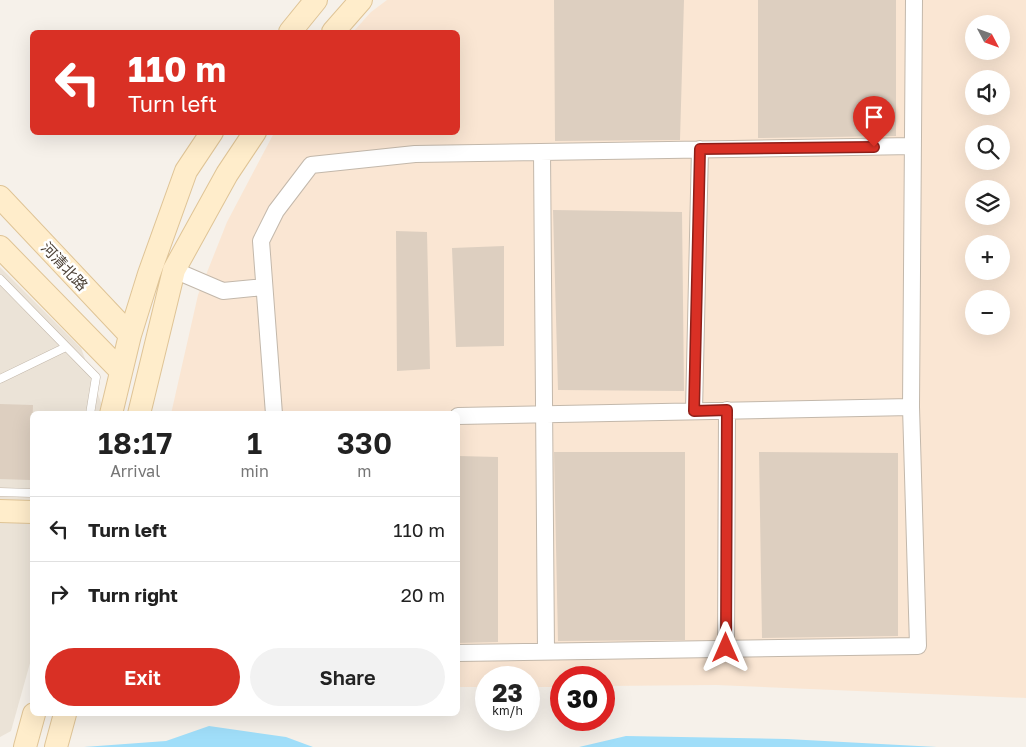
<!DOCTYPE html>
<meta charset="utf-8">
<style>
body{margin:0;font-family:"Golos Text","Noto Sans SC",sans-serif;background:#f2f2f2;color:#222;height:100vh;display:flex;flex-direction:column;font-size:19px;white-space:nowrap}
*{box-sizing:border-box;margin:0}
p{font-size:16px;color:#767676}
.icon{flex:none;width:28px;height:28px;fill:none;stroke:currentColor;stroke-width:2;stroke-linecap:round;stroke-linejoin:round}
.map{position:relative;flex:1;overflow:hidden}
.sheet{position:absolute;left:30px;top:411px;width:430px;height:305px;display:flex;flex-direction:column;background:#fff;border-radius:8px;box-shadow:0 5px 20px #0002}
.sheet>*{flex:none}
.guide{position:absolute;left:30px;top:30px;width:430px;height:105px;border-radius:8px;box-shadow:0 5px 20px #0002;background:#d93025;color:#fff;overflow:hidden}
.needle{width:32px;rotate:131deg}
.buttons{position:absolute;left:965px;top:15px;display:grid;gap:10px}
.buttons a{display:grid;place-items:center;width:45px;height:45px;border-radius:50%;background:#fff;box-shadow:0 5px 20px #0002;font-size:25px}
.speed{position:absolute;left:475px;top:666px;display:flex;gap:10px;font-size:25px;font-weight:700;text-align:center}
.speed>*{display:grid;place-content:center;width:65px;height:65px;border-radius:50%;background:#fff;box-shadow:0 5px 20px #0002;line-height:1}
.speed small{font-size:12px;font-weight:400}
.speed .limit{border:8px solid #d22;background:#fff;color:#111}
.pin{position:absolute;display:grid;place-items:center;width:42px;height:42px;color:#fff;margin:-51px -21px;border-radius:50% 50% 50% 0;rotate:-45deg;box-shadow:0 0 5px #0007}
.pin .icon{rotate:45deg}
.me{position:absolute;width:55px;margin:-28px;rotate:0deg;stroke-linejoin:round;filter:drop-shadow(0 0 4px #0008)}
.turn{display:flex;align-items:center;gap:18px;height:105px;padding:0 15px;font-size:22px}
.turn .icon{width:65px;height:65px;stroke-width:2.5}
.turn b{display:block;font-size:35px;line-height:42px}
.eta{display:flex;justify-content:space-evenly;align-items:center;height:85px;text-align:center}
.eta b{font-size:30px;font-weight:600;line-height:35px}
.primary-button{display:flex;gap:10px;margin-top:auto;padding:10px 15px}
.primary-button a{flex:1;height:58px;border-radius:30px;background:#d93025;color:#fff;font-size:20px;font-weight:600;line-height:58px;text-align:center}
.primary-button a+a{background:#f2f2f2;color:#222}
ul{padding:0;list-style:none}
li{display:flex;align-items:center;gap:15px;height:65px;padding:0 15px;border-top:1px solid #e0e0e0}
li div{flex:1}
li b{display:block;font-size:19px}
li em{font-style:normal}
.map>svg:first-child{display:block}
.residential{fill:#ebe3d7}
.commercial{fill:#fae6d3;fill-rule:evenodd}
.water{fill:#a0def9}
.building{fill:#ddcfc0}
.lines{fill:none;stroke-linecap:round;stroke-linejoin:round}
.lane-casing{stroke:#c3b8ab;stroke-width:9}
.street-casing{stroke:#c3b8ab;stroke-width:18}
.secondary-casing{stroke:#dfc496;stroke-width:24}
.lane{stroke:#fff;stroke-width:8}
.street{stroke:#fff;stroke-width:16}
.secondary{stroke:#ffedcb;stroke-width:22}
.route-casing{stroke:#8d1f18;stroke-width:12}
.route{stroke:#d93025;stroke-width:9}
.labels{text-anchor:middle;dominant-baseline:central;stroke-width:5;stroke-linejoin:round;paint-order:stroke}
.street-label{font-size:15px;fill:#4c4136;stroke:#fff}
</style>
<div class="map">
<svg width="1026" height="747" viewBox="0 0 1026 747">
<rect width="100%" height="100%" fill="#f6f1ea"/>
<!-- residential -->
<path class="residential" d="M0,267l81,81 22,60 -2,6h-69v242l-21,75 -11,6z"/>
<!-- commercial -->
<path class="commercial" d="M387,0h639v698l-310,-13 -112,1v-8h-43v9h-32v-9h-43v9h-28v-273h-287l27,-119 29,-73 47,-89 184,-1v-100h-105l18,-20zM974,24h27v27h-27zM974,79h27v27h-27zM974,134h27v27h-27zM974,189h27v27h-27zM974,244h27v27h-27zM974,299h27v27h-27z"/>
<!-- water -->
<path class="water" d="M209,726l77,11 27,10h-229l82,-6z
M626,736l161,3 150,8h-358z"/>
<!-- building -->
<path class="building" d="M554,0h130l-4,140 -125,1z
M758,0h138v136l-138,2z
M553,210l129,2 2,179 -126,-1z
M396,231l31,1 3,137 -33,2z
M504,246v100l-48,1 -4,-99z
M0,404l33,1 -3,75 -30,-1z
M554,452h131v188l-127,1z
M759,452l139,1v183l-136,2z
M458,456l40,1v185l-40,1z"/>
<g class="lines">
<!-- lane casing -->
<g class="lane-casing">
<path id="lane" d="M0,279l96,98 -6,37
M0,379l66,-32
M0,492l32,1"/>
</g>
<!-- street casing -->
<g class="street-casing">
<path id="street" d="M542,152l4,499
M174,270l49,21 41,-4
M694,411l6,-262
M274,414l-13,-173 15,-30 35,-46 104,-11 498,-8
M458,416l453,-9
M726,649l1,-239
M458,653l460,-7 -7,-239 3,-407"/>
</g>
<!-- secondary casing -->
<g class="secondary-casing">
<path id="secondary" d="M290,32l26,-32
M333,32l28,-32
M0,197l130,138
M0,247l121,124
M111,414l19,-79 19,-61 37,-103 26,-39
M139,414l35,-144 53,-96 28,-42
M0,511l32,1
M25,747l9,-33
M56,747l9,-33"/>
</g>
<!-- lane -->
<use href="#lane" class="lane"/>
<!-- street -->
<use href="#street" class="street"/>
<!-- secondary -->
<use href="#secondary" class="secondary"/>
</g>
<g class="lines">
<!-- route casing -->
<g class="route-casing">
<path id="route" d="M726,648l1,-238 -33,1 6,-262 174,-2"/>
</g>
<!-- route -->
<use href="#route" class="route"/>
</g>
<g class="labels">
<!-- street labels -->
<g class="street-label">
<text transform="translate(65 266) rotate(47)">河清北路</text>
</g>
</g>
</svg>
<div class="buttons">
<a><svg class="needle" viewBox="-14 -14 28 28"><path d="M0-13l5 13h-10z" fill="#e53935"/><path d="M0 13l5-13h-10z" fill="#767676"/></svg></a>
<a><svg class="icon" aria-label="sound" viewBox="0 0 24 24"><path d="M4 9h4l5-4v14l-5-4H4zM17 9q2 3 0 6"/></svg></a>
<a><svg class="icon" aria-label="search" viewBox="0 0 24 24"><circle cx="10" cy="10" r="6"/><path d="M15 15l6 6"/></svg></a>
<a><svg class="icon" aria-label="layers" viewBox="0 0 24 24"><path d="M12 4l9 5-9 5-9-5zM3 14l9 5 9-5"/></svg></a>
<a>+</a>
<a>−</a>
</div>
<div class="speed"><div>23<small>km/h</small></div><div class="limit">30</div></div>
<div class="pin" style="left:874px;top:147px;background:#d93025"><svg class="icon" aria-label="arrive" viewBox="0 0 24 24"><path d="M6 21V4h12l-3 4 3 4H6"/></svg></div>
<svg class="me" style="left:726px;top:648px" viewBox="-20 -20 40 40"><path d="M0-17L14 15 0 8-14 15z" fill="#d93025" stroke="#fff" stroke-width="4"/></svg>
<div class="guide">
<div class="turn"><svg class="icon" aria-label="left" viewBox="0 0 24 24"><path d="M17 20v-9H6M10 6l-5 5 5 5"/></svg><div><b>110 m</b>Turn left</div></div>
</div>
<section class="sheet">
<div class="eta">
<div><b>18:17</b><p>Arrival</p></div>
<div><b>1</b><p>min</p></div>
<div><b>330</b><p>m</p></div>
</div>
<ul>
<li><svg class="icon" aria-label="left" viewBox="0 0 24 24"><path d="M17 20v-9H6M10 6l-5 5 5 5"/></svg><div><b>Turn left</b></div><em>110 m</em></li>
<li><svg class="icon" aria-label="right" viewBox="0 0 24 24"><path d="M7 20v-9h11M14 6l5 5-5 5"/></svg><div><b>Turn right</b></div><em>20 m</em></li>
</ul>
<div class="primary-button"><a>Exit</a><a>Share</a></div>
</section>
</div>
